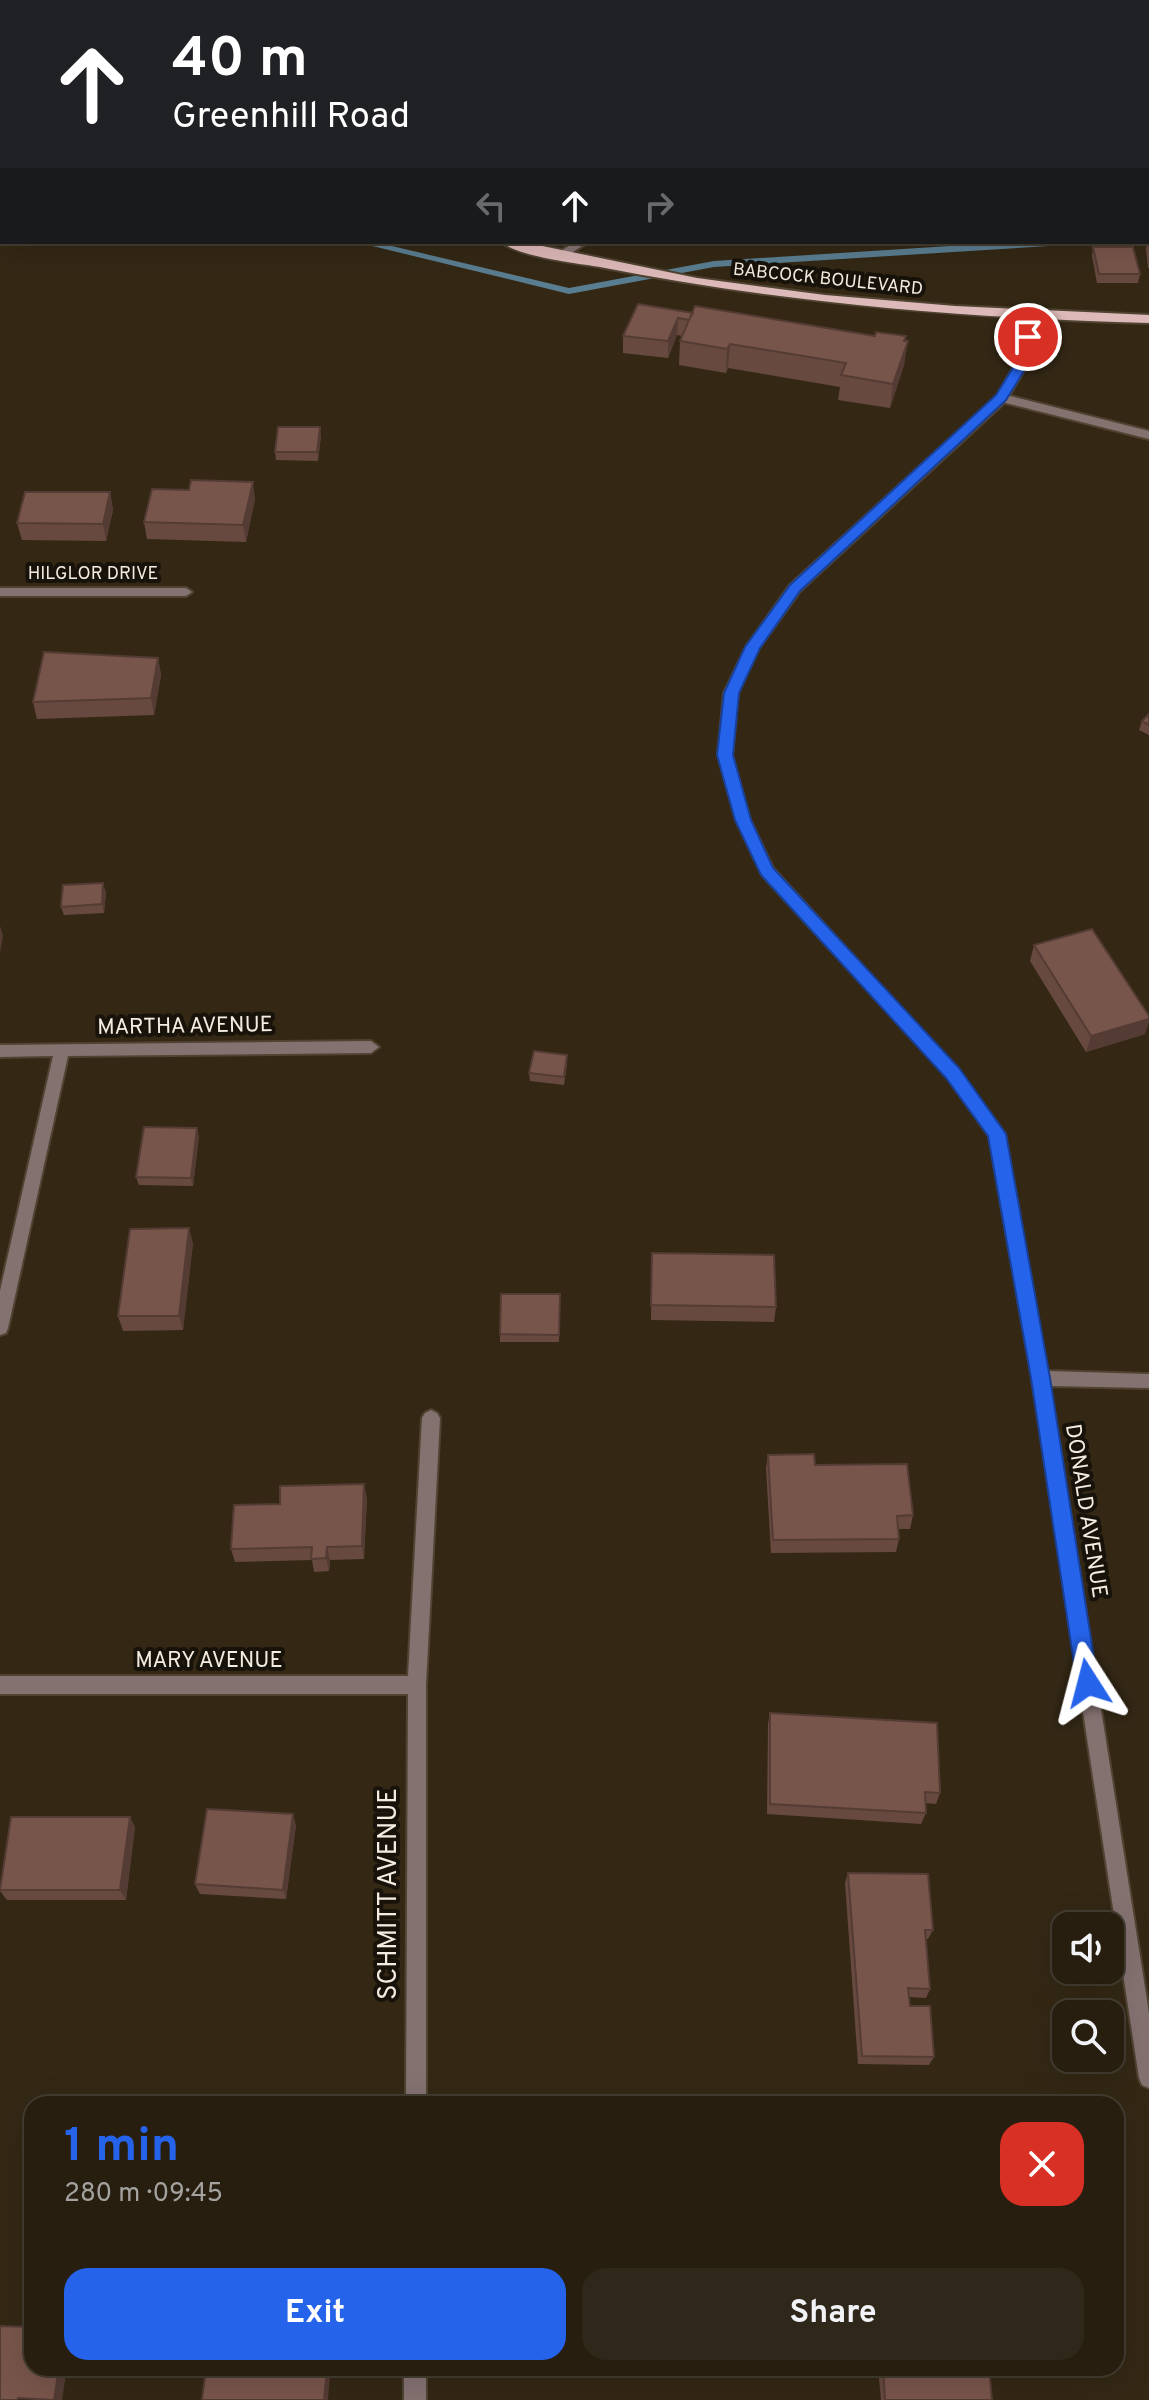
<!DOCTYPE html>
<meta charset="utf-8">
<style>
body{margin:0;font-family:Overpass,sans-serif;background:#2f2719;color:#f1f3f6;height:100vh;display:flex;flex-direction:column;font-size:30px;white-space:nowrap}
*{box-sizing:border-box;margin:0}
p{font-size:26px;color:#a4a29f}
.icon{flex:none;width:44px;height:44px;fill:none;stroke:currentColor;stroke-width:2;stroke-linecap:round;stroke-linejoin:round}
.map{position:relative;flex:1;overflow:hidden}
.drawer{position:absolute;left:24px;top:2096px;width:1100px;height:280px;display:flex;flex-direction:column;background:#271e10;border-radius:24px;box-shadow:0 8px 32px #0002,0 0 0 2px #433c30}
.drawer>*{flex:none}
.hud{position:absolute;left:0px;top:0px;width:1150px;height:244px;box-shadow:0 8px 32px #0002,0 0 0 2px #433c30;background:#202124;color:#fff;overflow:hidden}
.buttons{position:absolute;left:1052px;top:1912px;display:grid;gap:16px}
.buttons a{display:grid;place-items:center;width:72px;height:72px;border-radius:16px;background:#271e10;box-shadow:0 8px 32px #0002,0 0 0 2px #433c30;font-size:40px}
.pin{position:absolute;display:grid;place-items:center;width:68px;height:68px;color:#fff;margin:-34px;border:4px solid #fff;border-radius:50%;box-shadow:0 2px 8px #0007}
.me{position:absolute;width:88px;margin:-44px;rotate:351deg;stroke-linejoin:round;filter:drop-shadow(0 0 6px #0008)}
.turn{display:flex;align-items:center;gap:28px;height:168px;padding:0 40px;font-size:36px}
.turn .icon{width:104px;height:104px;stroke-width:2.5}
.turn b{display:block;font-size:56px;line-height:68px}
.lanes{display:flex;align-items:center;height:76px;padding:0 40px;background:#0003;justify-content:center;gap:40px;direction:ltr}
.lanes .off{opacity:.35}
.round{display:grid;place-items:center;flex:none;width:84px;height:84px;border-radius:24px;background:#2f2719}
.headline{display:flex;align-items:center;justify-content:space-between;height:136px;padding:0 40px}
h1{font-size:48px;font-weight:700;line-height:60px;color:#2563eb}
.cta{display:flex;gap:16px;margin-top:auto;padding:16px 40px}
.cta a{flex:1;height:92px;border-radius:24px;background:#2563eb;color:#fff;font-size:32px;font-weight:700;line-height:92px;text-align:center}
.cta a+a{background:#2f2719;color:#f1f3f6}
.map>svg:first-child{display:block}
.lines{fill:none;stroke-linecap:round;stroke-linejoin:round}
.stream{fill:#5a7e91;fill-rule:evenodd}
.lane-casing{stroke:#4f4331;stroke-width:4}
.street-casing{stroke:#4f4331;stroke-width:4}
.primary-casing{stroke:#4f4331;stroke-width:4}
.lane{fill:#847271;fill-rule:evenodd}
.street{fill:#847271;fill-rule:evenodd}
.primary{fill:#deb9b9;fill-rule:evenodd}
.wall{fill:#674940}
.shaded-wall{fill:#543c34}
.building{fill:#78554b;stroke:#543c34;stroke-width:2}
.route{fill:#2563eb;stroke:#184099;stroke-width:2}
.labels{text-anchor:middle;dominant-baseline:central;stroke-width:8;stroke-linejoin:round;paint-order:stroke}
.far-street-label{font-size:18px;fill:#f4ece0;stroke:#17120a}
.street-label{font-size:22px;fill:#f4ece0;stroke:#17120a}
.near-street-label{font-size:26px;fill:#f4ece0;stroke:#17120a}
</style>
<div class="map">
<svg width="1149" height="2400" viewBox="0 0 1149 2400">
<rect width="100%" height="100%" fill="#342815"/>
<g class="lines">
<!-- stream -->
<path class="stream" d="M106,0h10l1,2h-10z
M1149,234v7h-1v-7z
M356,242h19l194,46 145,-27 299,-19h57l-5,3 -351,22 -145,27z"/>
<!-- lane casing -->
<g class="lane-casing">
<path id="lane" d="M188,0h31l-2,2z
M1148,199h1v6h-1z
M575,242h13l-24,16h-8v-4z
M1002,394l147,37v8l-151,-38v-6z"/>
</g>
<!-- street casing -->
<g class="street-casing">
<path id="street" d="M504,0h10l1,2h-10z
M947,0h10v2h-10z
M1031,313l6,3 -6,42 -25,43 -206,190 -41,57 -21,45 -6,62 18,65 23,48 184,201 48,65 42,237 102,3v14l-99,-2 99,627v75l-7,-3 -3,-7 -107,-700 -43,-242 -42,-59 -185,-202 -26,-55 -18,-65 6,-62 22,-46 44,-62 207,-189 22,-38 6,-42z
M0,588h186l6,4 -6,4h-186z
M371,1041l8,6 -8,6 -303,3 -60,272 -2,5 -6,2v-44l53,-235 -53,1v-12z
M431,1410l6,3 3,5 -14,267v419h-20l2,-410h-408v-18h408l14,-258 3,-5z
M404,2368h22v32h-22z"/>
</g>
<!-- primary casing -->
<g class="primary-casing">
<path id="primary" d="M185,0h12l1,2h-12z
M501,242h22l174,36 128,17 130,11 194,9v8c-185,-5 -367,-20 -549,-56 -25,-4 -80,-10 -99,-25z"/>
</g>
<!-- lane -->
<use href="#lane" class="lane"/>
<!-- street -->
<use href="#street" class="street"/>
<!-- primary -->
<use href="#primary" class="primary"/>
</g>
<!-- wall -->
<path class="wall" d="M807,0h81l1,2h-82z
M1095,0h34l-1,2h-33z
M1149,241v27h-1l-2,-19 1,-7z
M1093,247l47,27 -2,9h-41l-5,-27z
M693,313l182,23h31l-2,29 -14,43 -52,-8 2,-13 -112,-19 -2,5 -47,-8 1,-24 2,-5 -5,-1 -9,23 -45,-5v-17z
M321,436l-3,25 -42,-1 -1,-8z
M110,492l3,18 -7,31 -84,-1 -5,-17z
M255,499l-9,43 -99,-3 -3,-17z
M158,658l3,17 -7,40 -117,4 -4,-17z
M1149,714v21l-10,-5 3,-9z
M106,892l-2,21 -40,2 -3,-8z
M1034,945l111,89 -59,18 -56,-91z
M567,1055v9l-3,21 -34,-4 -1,-8z
M199,1136l-6,50 -54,-1 -3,-8z
M193,1243l-10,87 -60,1 -5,-15z
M652,1253l124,54 -2,15 -123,-2z
M560,1294l-1,48h-59v-8z
M768,1455l47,10 98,50 -3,14h-12l1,10 -3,13 -125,1 -5,-85z
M367,1498l-3,61 -34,1 -1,11 -15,1 -2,-12 -77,2 -4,-13 49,-45z
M770,1713l170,80 -4,11 -11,-1 1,10 -5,11 -154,-10 1,-90z
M296,1825l-10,74 -86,-5 -5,-10z
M135,1827l-9,73h-119l-7,-9z
M848,1873l85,57 -5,9h-2l4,50 -4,9 -17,-1 1,9 24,51 -5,8 -71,-1 -13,-181z
M878,2368h111l3,32h-111z"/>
<!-- shaded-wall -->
<path class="shaded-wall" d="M358,0h33v2h-47z
M678,318l-1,17 -9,23v-17z
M906,336l-3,20 5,-15 -4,24 -14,43 3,-24z
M730,344l-2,24 -2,5 1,-24z
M320,427l1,9 -3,25 -1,-9z
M253,482l2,17 -9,43 -3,-17z
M110,492l3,18 -7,31 -3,-17z
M158,658l3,17 -7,40 -3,-17z
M103,883l3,9 -2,21 -2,-9z
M0,926l3,10 -3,17z
M1149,1019v4l-4,11 -59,18 5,-16z
M197,1128l2,8 -6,50 -2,-8z
M189,1228l4,15 -10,87 -4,-14z
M364,1484l3,14 -3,61 -2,-13z
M327,1547l3,13 -1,11 -3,-13z
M293,1814l3,11 -10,74 -3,-9z
M130,1817l5,10 -9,73 -6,-10z
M59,2368h8l-5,32h-7z
M327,2369l3,5 -2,26h-4z"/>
<!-- building -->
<path class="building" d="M275,0h83l-14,2h-68z
M842,0h46l1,2h-47z
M1011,0h54l1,2h-54z
M1093,247h40l7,27h-41z
M638,304l55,9 -4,7 -11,-2 -10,23 -45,-5z
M695,306l180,30 1,-4 30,4 -2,5h4l-15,43 -52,-9 5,-12 -116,-19 -3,5 -47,-8z
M278,427h42l-3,25h-42z
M191,480l62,2 -10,43 -99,-3 8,-33 37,1z
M25,492h85l-7,32 -86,-1z
M44,652l114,6 -7,40 -118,4z
M1149,714v11l-7,-4z
M103,883l-1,21 -41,3 2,-22z
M1092,929l57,87v3l-58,17 -57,-91z
M534,1051l33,4 -3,22 -35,-4z
M144,1127l53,1 -6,50 -55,-1z
M189,1228l-10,88h-61l12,-87z
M652,1253l122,2 2,52 -125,-2z
M501,1294h59l-1,41 -59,-1z
M814,1454l1,11 92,-1 6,51 -16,1 2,23 -126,1 -5,-85z
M364,1484l-2,62 -35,1 -1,11 -15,1 1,-12 -81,2 3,-44 46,-1v-18z
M770,1713l167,10 3,70 -15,-1 1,21 -156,-9z
M207,1809l86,5 -10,76 -88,-6z
M11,1817h119l-10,73h-120z
M848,1873l80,1 5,56h-8l5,59 -22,-1 2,18h20l4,51 -72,-1z
M0,2326l32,1v41h27l-5,32 -36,-2 -1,2h-17z
M206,2368l121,1 -3,31h-122z
M883,2368h106l3,32h-107z"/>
<!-- route -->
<path class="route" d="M1028,333l7,4 -3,21 -26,42 -206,191 -40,57 -21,45 -6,62 18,65 22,48 186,200 47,66 44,244 48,305 -3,7 -7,3 -8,-3 -3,-7 -46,-305 -43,-242 -42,-58 -185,-203 -26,-55 -18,-65 7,-62 21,-46 45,-62 206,-190 23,-37 3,-21z"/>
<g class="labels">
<!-- far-street labels -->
<g class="far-street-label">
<text transform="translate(828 280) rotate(6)">BABCOCK BOULEVARD</text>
<text x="93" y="574">HILGLOR DRIVE</text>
</g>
<!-- street labels -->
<g class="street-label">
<text transform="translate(185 1027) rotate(-1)">MARTHA AVENUE</text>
<text transform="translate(1085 1511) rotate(81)">DONALD AVENUE</text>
<text x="209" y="1661">MARY AVENUE</text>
</g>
<!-- near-street labels -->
<g class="near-street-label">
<text transform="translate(389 1894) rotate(-90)">SCHMITT AVENUE</text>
</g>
</g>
</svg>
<div class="buttons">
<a><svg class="icon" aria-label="sound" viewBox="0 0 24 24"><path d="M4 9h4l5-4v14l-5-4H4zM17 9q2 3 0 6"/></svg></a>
<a><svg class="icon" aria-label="search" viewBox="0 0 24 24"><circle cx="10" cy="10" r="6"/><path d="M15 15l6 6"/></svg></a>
</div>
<div class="pin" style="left:1028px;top:337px;background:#d93025"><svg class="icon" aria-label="arrive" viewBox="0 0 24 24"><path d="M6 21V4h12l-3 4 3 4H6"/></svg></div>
<svg class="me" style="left:1088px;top:1683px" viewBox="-20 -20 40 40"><path d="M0-17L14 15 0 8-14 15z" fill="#2563eb" stroke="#fff" stroke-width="4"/></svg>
<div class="hud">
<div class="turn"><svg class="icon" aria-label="ahead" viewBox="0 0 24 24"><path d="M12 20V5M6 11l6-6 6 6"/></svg><div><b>40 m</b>Greenhill Road</div></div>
<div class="lanes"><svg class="icon off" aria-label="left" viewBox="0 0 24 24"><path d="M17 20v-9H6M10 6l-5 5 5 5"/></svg><svg class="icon" aria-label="ahead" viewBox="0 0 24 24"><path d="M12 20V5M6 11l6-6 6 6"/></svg><svg class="icon off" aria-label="right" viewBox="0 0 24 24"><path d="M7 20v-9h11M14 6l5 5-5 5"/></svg></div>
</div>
<section class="drawer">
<div class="headline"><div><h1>1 min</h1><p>280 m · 09:45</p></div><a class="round" style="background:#d93025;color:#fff"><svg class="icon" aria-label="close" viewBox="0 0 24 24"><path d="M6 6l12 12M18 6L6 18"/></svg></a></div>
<div class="cta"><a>Exit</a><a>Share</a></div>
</section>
</div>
